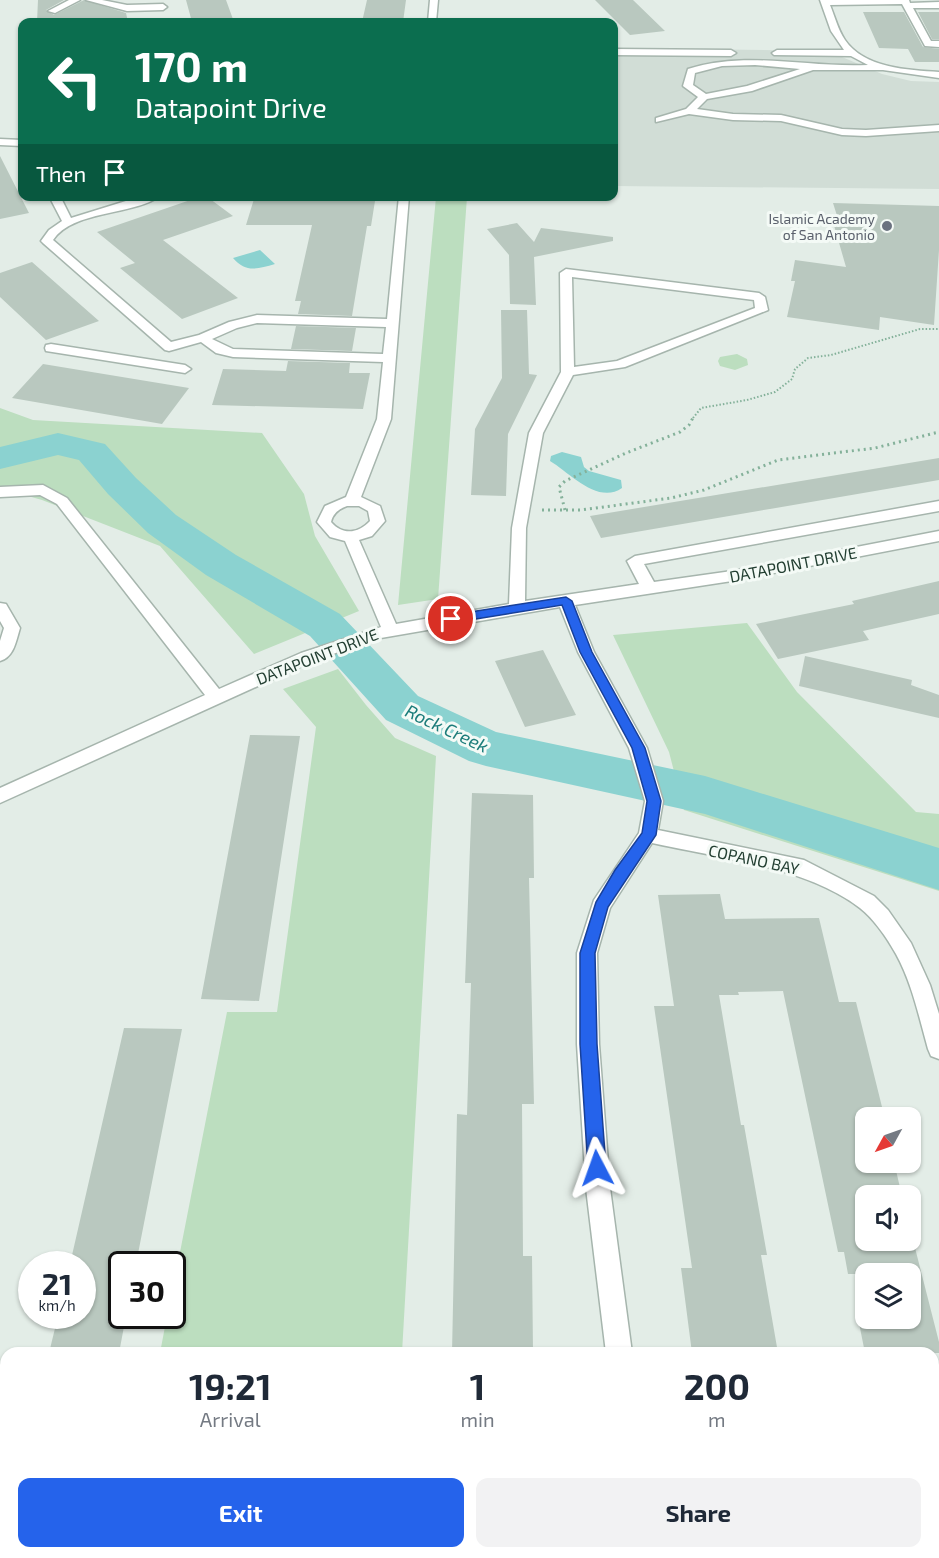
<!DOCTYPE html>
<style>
body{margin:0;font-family:"Exo 2",sans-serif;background:#f2f2f3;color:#1f2937;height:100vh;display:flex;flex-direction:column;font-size:22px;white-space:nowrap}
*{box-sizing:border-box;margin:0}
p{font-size:20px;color:#747a83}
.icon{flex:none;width:33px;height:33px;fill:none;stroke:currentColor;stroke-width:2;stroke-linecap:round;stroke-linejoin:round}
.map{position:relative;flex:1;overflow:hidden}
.panel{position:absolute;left:0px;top:1347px;width:939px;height:212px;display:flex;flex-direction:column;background:#fff;border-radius:18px 18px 0 0;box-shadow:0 2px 4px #0004}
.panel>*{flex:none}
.banner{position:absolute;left:18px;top:18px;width:600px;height:183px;border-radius:12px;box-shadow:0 2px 4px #0004;background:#0b6e4f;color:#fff;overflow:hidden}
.needle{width:39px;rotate:230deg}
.fabs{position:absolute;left:855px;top:1107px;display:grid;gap:12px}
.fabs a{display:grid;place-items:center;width:66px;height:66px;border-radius:12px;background:#fff;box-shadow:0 2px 4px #0004;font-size:30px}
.speed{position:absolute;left:18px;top:1251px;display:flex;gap:12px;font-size:30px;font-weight:700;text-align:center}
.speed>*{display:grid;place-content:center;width:78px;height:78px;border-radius:50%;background:#fff;box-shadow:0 2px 4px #0004;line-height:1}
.speed small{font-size:15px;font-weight:400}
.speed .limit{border:3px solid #111;border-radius:9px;background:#fff;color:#111}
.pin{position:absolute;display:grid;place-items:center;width:51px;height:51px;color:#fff;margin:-26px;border:3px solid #fff;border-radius:50%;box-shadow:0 2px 6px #0007}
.me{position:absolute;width:66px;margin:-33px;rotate:356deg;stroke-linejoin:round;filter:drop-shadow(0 0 4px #0008)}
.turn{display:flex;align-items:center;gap:21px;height:126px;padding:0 18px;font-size:27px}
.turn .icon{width:78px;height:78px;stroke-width:2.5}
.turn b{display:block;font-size:42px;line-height:51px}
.then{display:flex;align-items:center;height:57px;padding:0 18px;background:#0003;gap:12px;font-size:22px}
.eta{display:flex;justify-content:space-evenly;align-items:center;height:102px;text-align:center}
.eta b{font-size:36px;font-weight:700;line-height:42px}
.primary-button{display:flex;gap:12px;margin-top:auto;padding:12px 18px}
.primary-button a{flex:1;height:69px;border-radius:12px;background:#2563eb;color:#fff;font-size:24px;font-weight:700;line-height:69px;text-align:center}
.primary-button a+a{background:#f2f2f3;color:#1f2937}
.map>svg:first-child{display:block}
.built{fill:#d1ddd6}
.green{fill:#bcdebf}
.water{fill:#8bd2d0}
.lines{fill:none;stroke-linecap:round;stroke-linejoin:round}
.river{fill:#8bd2d0;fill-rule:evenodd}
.building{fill:#b9c8bf}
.minor-casing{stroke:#a6b5ad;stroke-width:3}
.path-far1{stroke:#84b19a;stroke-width:2;stroke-dasharray:1.5 2;stroke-linecap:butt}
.path{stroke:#84b19a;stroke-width:3;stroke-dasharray:2 4;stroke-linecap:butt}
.minor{fill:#fff;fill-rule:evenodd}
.route{fill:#2563eb;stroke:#184099;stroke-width:1.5}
.worship-dot{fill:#6b7280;stroke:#f4faf6;stroke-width:2}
.labels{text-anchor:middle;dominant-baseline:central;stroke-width:6;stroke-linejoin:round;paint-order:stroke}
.far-worship-label{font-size:14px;fill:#5b616d;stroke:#f4faf6;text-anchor:end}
.street-label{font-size:16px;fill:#233f32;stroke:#f4faf6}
.water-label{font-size:18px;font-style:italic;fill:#1c7c7a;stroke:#f4faf6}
</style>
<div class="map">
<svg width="939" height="1558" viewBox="0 0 939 1558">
<rect width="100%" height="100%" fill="#e3ede7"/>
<!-- built -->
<path class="built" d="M614,48l214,3 54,23 29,7 28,1v107l-325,-3z"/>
<!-- green -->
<path class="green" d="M436,197h31l-29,402 -40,6z
M737,354l10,5 1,6 -13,5 -15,-4 -2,-5 2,-4z
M0,408l33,12 229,13 42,61 11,42 44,75 -105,43 -94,-108 -118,-46 -42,-12z
M747,623l50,69 119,120 23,2v77l-255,-81 -15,-58 -56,-117z
M338,669l28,36 29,33 41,18 -34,597h-242l7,-37h5l1,-28 54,-276h50l39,-285 -33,-38z
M121,1552h270v1l-1,5h-270z"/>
<!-- water -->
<path class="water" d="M260,250l15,14c-18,5 -29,9 -42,-6z
M562,452l19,5 3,10 5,4 32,9 1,8c-24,17 -52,-15 -72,-27l1,-5z"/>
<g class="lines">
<!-- river -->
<path class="river" d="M58,433l47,11 31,34 40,37 60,40 104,59 78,82 78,36 209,44 234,72v42l-234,-76 -219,-48 -17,-5 -83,-41 -76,-84 -104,-61 -58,-42 -40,-39 -29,-34 -21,-5 -58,14v-22z"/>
</g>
<!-- building -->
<path class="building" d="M38,0h26l-18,10 8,5 30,-15 42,13 2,9h-91z
M186,0h40l8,22h-42z
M367,0h39l-3,22h-41z
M595,0h38l32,31 -35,4z
M863,12h41l19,35 16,2v13h-24l-7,-13 -29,-1z
M918,12h21v27h-7z
M0,156l29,57 -29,6z
M202,196h4l27,20 -70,24 75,58 -56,21 -62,-51 15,-5 -38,-31z
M254,199l121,2 -4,25h-4l-15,90 -54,-2 3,-13h-6l17,-76h-66z
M833,203l106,3v44l-5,75 -54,-8 -1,13 -92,-13 8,-36h-4l4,-21 51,7 -13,-45h6z
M517,223l17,19 7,-14 72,9v4l-79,16 2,48 -26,-1 -1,-49 -22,-26z
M32,262l67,59 -53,19 -46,-43v-24z
M501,310h26l2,64 8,1 -29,59 -2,62 -35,-1 4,-66 27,-51z
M296,326l60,2 -4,23 -61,-2z
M288,361l62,2 -1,10h21l-7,36 -151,-4 11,-36 63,2z
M43,364l146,24 -27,36 -150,-26z
M939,458v22l-338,58 -11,-22z
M939,581v33l-76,17 6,9 -91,19 -22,-35 98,-20 -2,-3z
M543,650l33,65 -51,12 -30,-66z
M805,656l107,24 -1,5 28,10v23l-140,-32z
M250,735l50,1 -41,265 -58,-2z
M472,793l61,2 1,83h-5l5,226h-12l1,152h9l1,97h-81l5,-239 10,1 4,-132h-6z
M720,894l5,25 94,-1 20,84h17l27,109 -17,1v50h28l8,34h-36v44h47l26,102v11h-74l-7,-35h52v-44h-62l-4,-22h-6l-55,-261 -45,1 1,3h-20l22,130h3l23,130h-6l17,98h-86l-11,-85h11l-38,-262h20l-16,-111z
M124,1028l58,1 -46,235h-14v52h4l-7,37h-70l9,-37h24v-52h-12z"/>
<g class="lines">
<!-- minor casing -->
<g class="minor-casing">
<path id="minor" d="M69,0h11l-25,13 -7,-2z
M86,0h16l25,5 36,-1 4,3 -4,3 -36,1z
M430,0h8l-2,22h-8z
M820,0h89l1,3 29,-1v6h-26l18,33h8v6l-14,-1 -23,-42 -72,1c5,12 8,25 15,35 19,28 63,30 94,32v6l-56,-8h-70l-61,21 -45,8 -10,10 36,5 48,1 61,14 24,1 73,-5v6l-73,5 -24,-1 -61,-14 -48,-1 -44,-6 -33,8v-4l30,-9 12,-12 -15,-11 5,-17c59,-19 119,-1 180,-4l-17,-9 -77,-1 -2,-2 5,-3h67l-13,-19zM755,65l45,4 -53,17 -41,8 -13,-9 2,-12 27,-7z
M614,49l117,1 5,3 -5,3 -117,-1z
M0,139l22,1v6l-22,-1z
M49,196h11l11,22 71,-22h18c-28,20 -87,14 -107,44l118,102 28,-7 30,-13 28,-7 130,4 12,-123h10l-18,223 -30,78 19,9 5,15 -13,15 -13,4 37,84 113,-20 3,-76 17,-95 32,-61 -1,-99 6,-4 193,24 6,4 3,13 -143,57 -52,8 -30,58 -17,95 -1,73 114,-17 -12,-23 8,-5 304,-55v10l-295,53 10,18 78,-11 207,-40v10l-207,40 -157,24 19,47 53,96 16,53 -5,29 146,30 70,36 14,14 23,33 19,42 9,29v45l-8,-3 -3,-7c-9,-32 -16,-66 -32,-95 -9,-16 -22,-35 -36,-46 -55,-42 -141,-50 -208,-65l-42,65 -13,45 2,91 11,144 22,165h-26l-20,-165 -9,-144v-91l17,-53 45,-67 6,-32 -16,-53 -51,-96 -18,-45 -185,32 -62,22 -313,142v-15l205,-93 -148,-191 -17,-9 -40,2v-10l43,-2 24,13 152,191 82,-36 80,-26 -36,-86 -15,-4 -13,-15 8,-16 21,-9 31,-78 6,-57 -150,-5 -17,-4 -15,-11 -32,9 -4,-1 -122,-107 -2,-2 8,-11 13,-9zM572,277l182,23 1,8 -138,53 -43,6zM257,323l129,4 -3,27 -150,-5 -21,-10 25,-11zM347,506h12l9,5 2,10c-11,12 -27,15 -39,1 2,-9 8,-13 16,-16z
M51,344l134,21 6,4 -6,4 -139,-22 -1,-3 1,-3z
M0,603l6,1 14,24c-4,13 -6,29 -20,33v-20l4,-13 -4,-7z
M629,1552h28l1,6h-28z"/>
</g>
<!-- path-far1 -->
<path class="path-far1" d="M693,418l8,-10 46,-8 28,-8 17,-13 3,-10 13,-11 23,-3 89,-26h19"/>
<!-- path -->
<path class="path" d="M542,510h39l90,-12 33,-8 74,-30 97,-12 64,-16
M565,510l-6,-23 6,-6 61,-28 54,-21 9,-7 5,-9"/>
<!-- minor -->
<use href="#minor" class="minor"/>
</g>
<!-- route -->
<path class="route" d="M566,597l6,4 20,51 53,96 16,53 -5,34 -48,72 -13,46 2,91 9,124 -3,6 -6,2 -6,-2 -3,-6 -8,-124v-91l16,-51 19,-32 27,-37 5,-32 -15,-53 -52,-96 -18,-47 -111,18 -6,-4 6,-4z"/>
<!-- markers -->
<circle class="worship-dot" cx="887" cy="226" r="6"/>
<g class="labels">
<!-- far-worship labels -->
<g class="far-worship-label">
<text x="875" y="218">Islamic Academy<tspan x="875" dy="16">of San Antonio</tspan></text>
</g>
<!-- street labels -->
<g class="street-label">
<text transform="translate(793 564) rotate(-11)">DATAPOINT DRIVE</text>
<text transform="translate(317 656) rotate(-21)">DATAPOINT DRIVE</text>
<text transform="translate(754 859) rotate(12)">COPANO BAY</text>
</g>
<!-- water labels -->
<g class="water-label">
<text transform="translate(447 728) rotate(25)">Rock Creek</text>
</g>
</g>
</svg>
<div class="fabs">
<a><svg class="needle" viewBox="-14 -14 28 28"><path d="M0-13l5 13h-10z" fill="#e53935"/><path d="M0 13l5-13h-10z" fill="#747a83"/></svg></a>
<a><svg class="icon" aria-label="sound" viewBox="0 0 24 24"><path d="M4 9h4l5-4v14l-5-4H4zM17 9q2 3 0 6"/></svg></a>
<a><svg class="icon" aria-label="layers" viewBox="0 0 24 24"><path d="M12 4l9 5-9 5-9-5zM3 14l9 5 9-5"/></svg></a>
</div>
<div class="speed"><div>21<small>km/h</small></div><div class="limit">30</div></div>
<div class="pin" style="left:451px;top:619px;background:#d93025"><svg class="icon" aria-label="arrive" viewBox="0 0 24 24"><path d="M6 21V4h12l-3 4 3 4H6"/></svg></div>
<svg class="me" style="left:597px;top:1168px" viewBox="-20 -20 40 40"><path d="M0-17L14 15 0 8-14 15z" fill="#2563eb" stroke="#fff" stroke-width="4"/></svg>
<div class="banner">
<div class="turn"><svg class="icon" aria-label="left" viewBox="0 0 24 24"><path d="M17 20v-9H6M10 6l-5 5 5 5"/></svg><div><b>170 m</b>Datapoint Drive</div></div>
<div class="then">Then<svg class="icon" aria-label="arrive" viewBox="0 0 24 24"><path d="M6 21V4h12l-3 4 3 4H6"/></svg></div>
</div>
<section class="panel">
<div class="eta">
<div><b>19:21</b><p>Arrival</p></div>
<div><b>1</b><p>min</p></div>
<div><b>200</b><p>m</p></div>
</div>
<div class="primary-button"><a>Exit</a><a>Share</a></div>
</section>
</div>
